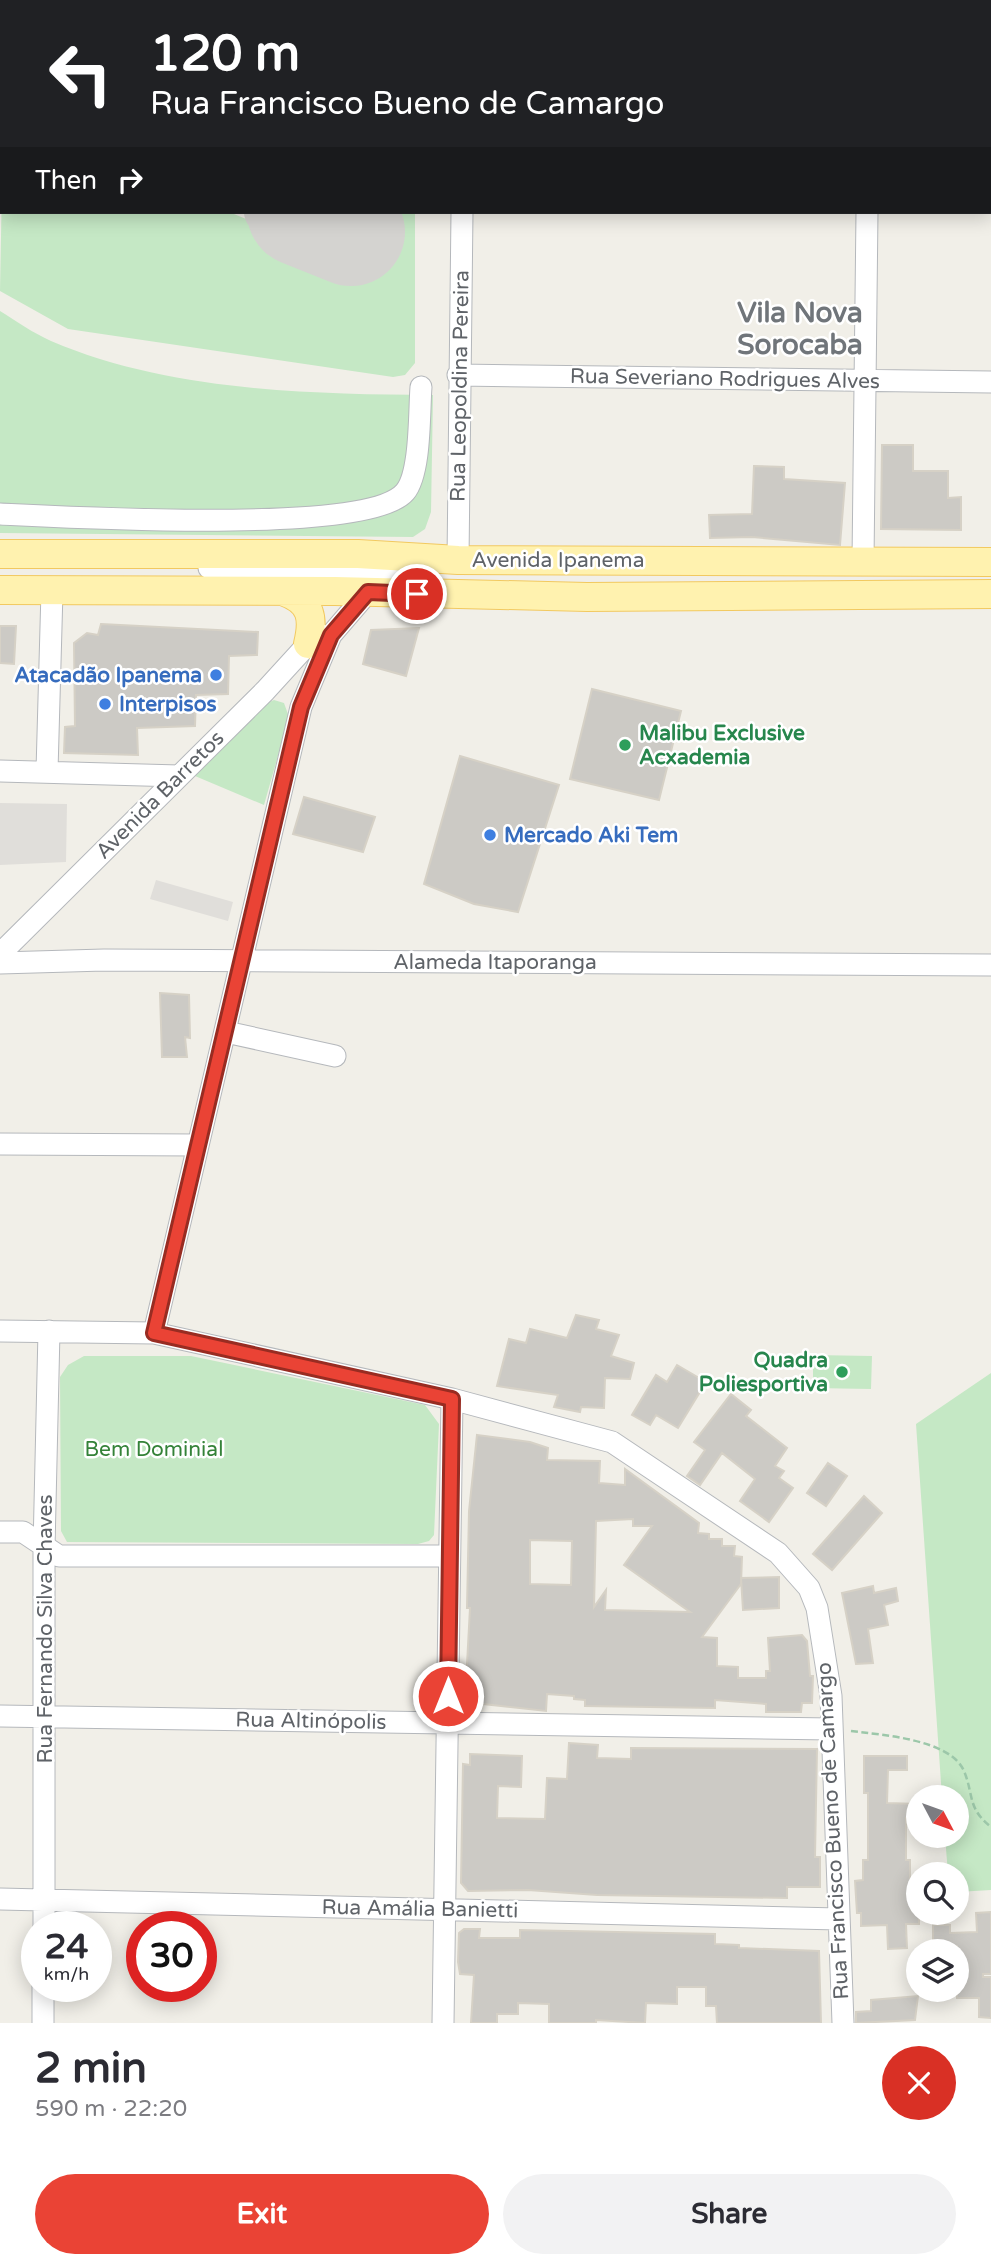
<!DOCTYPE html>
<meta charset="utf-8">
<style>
body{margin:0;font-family:"Varela Round",sans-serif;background:#f2f2f3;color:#2b2b33;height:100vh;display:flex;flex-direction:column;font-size:26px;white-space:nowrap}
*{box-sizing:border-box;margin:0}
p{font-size:23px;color:#7c7c81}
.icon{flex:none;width:38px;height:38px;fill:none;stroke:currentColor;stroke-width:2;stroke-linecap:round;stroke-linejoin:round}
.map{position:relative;height:2023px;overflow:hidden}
.panel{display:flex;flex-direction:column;background:#fff;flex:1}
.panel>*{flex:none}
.hud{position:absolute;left:0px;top:0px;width:992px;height:214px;box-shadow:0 4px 18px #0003;background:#202124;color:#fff;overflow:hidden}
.needle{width:46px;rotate:131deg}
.controls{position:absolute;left:906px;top:1785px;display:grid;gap:14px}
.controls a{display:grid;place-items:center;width:63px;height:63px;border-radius:50%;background:#fff;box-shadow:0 4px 18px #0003;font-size:35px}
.speed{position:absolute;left:21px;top:1911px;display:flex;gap:14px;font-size:35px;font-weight:700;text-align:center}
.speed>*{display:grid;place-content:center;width:91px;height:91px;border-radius:50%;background:#fff;box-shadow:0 4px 18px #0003;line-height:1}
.speed small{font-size:18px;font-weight:400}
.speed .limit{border:10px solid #d22;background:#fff;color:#111}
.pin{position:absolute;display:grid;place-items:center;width:60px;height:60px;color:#fff;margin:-30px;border:4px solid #fff;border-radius:50%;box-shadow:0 2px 7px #0007}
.me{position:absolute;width:77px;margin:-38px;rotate:0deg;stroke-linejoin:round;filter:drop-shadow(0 0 5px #0008)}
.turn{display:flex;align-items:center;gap:24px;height:147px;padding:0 35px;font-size:32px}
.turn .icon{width:91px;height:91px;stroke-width:2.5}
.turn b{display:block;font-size:49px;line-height:60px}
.then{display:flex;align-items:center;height:66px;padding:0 35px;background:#0003;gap:14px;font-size:26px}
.round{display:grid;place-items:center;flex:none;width:74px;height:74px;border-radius:37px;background:#f2f2f3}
.headline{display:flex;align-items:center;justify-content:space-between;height:119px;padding:0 35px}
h1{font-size:42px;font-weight:800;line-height:52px}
.primary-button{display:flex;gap:14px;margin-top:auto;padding:14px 35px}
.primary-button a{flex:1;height:80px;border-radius:42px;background:#ea4335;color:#fff;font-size:28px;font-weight:800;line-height:80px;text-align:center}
.primary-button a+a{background:#f2f2f3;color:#2b2b33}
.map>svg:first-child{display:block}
.industrial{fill:#e0deda}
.green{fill:#c5e8c5}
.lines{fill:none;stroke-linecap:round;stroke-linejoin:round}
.taxiway{stroke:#d4d3d0;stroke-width:44}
.runway{stroke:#d4d3d0;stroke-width:108}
.building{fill:#cccac5;stroke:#d6d1c6;stroke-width:2;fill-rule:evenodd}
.minor-casing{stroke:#b5b8bc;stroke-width:23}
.major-casing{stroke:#f2c960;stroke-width:30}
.path{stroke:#9cc7a9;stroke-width:2.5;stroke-dasharray:7 3.5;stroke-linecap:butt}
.minor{stroke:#fff;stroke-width:21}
.major{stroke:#fff2af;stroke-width:28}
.route-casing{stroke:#982c22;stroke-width:18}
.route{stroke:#ea4335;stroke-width:12}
.shop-dot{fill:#3f7fe0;stroke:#fff;stroke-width:2.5}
.leisure-dot{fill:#2e9e5b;stroke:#fff;stroke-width:2.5}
.labels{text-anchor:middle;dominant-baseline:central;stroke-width:5;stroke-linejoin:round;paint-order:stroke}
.street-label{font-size:21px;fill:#5f6368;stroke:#fff}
.shop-label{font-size:21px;font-weight:bold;fill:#366cbe;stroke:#fff;text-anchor:start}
.leisure-label{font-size:21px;font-weight:bold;fill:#27864d;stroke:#fff;text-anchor:start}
.park-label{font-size:21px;fill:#348238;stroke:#fff}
.district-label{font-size:28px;font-weight:bold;fill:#70757a;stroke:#fff}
</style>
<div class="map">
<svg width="991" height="2023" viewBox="0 0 991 2023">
<rect width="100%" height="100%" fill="#f1efe8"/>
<!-- industrial -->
<path class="industrial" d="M0,803l67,1 -1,58 -66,3z
M156,880l77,22 -5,19 -78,-22z"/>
<!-- green -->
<path class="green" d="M0,0h408l1,2h-407v42z
M2,182v30h227l116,47 19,-47h51v151l-10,12 -12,2 -325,-48 -68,-38z
M0,311c16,10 33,22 51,30 117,50 256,53 382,54l-2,117 -6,17 -12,8 -413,-4z
M274,700l10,3 5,14 -25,88 -69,-29 67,-71z
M813,1355l59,1 -1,33 -58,-1z
M84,1356h107l234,49 14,19 -5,111 -5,6 -11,3 -351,-2 -6,-11 -1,-154 8,-12z
M991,1373v517l-34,2v-18h-9l-3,-38h12v-39h-15l-26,-373z"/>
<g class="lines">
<!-- taxiway -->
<path class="taxiway" d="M0,91l2,2
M0,172l2,-1
M266,212c29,20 60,31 85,0"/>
<!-- runway -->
<path class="runway" d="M0,89h2
M301,212l50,20"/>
</g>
<!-- building -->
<path class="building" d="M882,445h31v26h35v27l13,-1v33l-80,-1z
M754,466l30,1v12l61,4 -5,62 -88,-8 -42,1 -1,-23 43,-1z
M101,624l157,8 -1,23 -28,1 -1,38 -32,1 -1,31 -58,2 1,27 -74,-2 1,-26 10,-1 -1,-83 13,-10 11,2z
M0,626h16l-2,38 -14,-1z
M419,628l-13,48 -43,-12 8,-34z
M592,689l89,22 -22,89 -89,-21z
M460,756l99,29 -41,127 -44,-8 -50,-20z
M304,797l71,20 -12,35 -70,-18z
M160,993l29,2 1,43 -5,-1 2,20h-25z
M576,1315l23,5 -3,9 23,6 -8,21 23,7 -4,16 -25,-1 -1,30 -23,-1 -1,5 -26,-5 4,-12 -61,-9 12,-47 17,4 4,-14 37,9z
M677,1365l29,17 -28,46 -22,-13 -6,10 -18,-10 24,-40 11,7z
M731,1394l20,16 -5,6 41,32 -12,18 9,5 -5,7 14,10 -24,34 -29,-21 15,-22 -33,-26 -22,32 -13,-9 18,-26 -11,-8z
M477,1435l53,7 18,6 -1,12 53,1 -1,22 26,2v-16l74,54 -1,10 11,1v5h13v7h13l-1,10 8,1 -1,27 -39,53 15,1v28l21,1v11h28v-7h4l-2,-33 34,-3 5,6 3,35h3l-1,27h-10l-1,9h-35v-8l-51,-4v8l-130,-2v-6l-11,-1v-3l-27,-2 -1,17 -81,-9 5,-94h-3l2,-97zM633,1519v7h19l-28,39 66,47 -85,-2 1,-20 -12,17 2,-86zM530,1540l42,1 -1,44 -41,-1z
M828,1463l19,13 -21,30 -19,-13z
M864,1496l18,17 -50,57 -19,-16z
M779,1577v31l-36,2 -2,-32z
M873,1586l1,7 22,-5 2,13 -14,4 4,20 -20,4 5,34 -17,1 -14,-71z
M569,1743l29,2 -1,13 34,1v-11l186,1 -2,108h5v30h-33v11l-190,-3 -69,-5 -60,1 -7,-8 2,-119 7,1v-11l52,2 -1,31 -23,-1 -1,32 48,1 2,-41 20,1z
M864,1756h43v14h-19l-1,33 31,1v14h-12v42h4v18h9v46h-13l1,24 -19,1 -1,-24 -26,1v-13h-4l-2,-32 8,-1v-20h5v-67h-4z
M991,1912v62h-8v3h8v41l-12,-1v-19h-22v-52h-24v-21h17v8l27,-1 -1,-19z
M464,1929h16l-1,9h41v-8l195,4v10l24,1v3l80,3 2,72h-104l-1,-17h-10v-19h-29v17l-31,-1 -1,20 -49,-3v3h-47v-19l-31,-1v11h-21v9h-26l3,-48 -14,-1 -2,-12 1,-29z
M918,1996l-3,24 -59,3v-11l15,-1v-11z"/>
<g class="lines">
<!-- minor casing -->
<g class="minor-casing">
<path id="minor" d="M828,2l1,-2
M990,89h1
M458,375l533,7
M0,514c66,3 368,21 405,-22 16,-19 14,-80 16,-105
M458,560l4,-348
M863,561l4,-349
M209,568l202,2
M0,771l179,5
M47,771l5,-180
M0,954l265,-263 53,-58
M0,963l104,-3 887,5
M226,1032l109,24
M0,1144l197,1
M0,1331l154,2 298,66 160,43 166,111 31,35 8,20 14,88 12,327
M154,1333l147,-626 30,-72 37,-43
M0,1532h23l36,24h390
M0,1716l832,13
M0,1899l839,20
M44,1927v-379l5,-217
M43,2023v-37
M443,2023l9,-624"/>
</g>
<!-- major casing -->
<g class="major-casing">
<path id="major" d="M0,554h358l100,6 533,2
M0,590l335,1 252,6 404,-3
M285,592c27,10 29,27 23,52"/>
</g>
<!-- path -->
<path class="path" d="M851,1731c31,4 99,8 113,40 10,24 3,37 27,56"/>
<!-- minor -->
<use href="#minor" class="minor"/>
<!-- major -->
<use href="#major" class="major"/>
</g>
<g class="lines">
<!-- route casing -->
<g class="route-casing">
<path id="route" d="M417,594l-49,-2 -37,43 -30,72 -147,626 298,66 -4,297"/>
</g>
<!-- route -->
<use href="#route" class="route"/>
</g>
<!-- markers -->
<g class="shop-dot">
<circle cx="216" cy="675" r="7"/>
<circle cx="105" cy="704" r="7"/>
<circle cx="490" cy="835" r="7"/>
</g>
<g class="leisure-dot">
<circle cx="625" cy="745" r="7"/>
<circle cx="842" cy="1372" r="7"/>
</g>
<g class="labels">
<!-- street labels -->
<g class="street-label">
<text transform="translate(725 379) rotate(1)">Rua Severiano Rodrigues Alves</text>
<text transform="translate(460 386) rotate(-89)">Rua Leopoldina Pereira</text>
<text x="558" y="560">Avenida Ipanema</text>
<text transform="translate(160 795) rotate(-45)">Avenida Barretos</text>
<text x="495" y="962">Alameda Itaporanga</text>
<text transform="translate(45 1629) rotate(-90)">Rua Fernando Silva Chaves</text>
<text transform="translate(311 1721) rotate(1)">Rua Altinópolis</text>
<text transform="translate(833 1831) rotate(-93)">Rua Francisco Bueno de Camargo</text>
<text transform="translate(420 1909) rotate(1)">Rua Amália Banietti</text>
</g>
<!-- shop labels -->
<g class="shop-label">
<text x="202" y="675" text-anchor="end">Atacadão Ipanema</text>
<text x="119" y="704">Interpisos</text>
<text x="504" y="835">Mercado Aki Tem</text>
</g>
<!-- leisure labels -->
<g class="leisure-label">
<text x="639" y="733">Malibu Exclusive<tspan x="639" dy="24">Acxademia</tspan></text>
<text x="828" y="1360" text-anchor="end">Quadra<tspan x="828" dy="24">Poliesportiva</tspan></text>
</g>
<!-- park labels -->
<g class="park-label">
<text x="154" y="1449">Bem Dominial</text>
</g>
<!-- district labels -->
<g class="district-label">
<text x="800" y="313">Vila Nova<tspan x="800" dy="32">Sorocaba</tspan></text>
</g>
</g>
</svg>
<div class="controls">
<a><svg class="needle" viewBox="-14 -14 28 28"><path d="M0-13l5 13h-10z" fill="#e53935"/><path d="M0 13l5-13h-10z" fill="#7c7c81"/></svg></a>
<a><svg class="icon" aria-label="search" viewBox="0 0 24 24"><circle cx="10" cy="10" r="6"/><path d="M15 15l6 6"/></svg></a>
<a><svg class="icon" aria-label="layers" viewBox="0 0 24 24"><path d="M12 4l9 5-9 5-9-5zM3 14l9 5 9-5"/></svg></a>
</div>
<div class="speed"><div>24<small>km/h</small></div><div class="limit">30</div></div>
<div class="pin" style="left:417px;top:594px;background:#d93025"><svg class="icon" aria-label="arrive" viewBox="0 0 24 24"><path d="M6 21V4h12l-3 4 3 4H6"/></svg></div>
<svg class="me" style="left:448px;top:1696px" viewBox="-20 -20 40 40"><circle r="17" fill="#ea4335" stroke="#fff" stroke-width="3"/><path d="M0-11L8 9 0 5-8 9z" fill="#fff"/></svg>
<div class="hud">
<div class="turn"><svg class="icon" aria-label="left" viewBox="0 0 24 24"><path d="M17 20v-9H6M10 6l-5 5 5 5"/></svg><div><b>120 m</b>Rua Francisco Bueno de Camargo</div></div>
<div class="then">Then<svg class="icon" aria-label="right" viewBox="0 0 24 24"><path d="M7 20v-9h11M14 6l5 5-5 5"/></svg></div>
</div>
</div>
<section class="panel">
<div class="headline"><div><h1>2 min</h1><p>590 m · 22:20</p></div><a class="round" style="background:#d93025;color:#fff"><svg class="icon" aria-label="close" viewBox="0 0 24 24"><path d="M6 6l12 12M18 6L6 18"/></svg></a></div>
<div class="primary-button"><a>Exit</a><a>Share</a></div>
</section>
